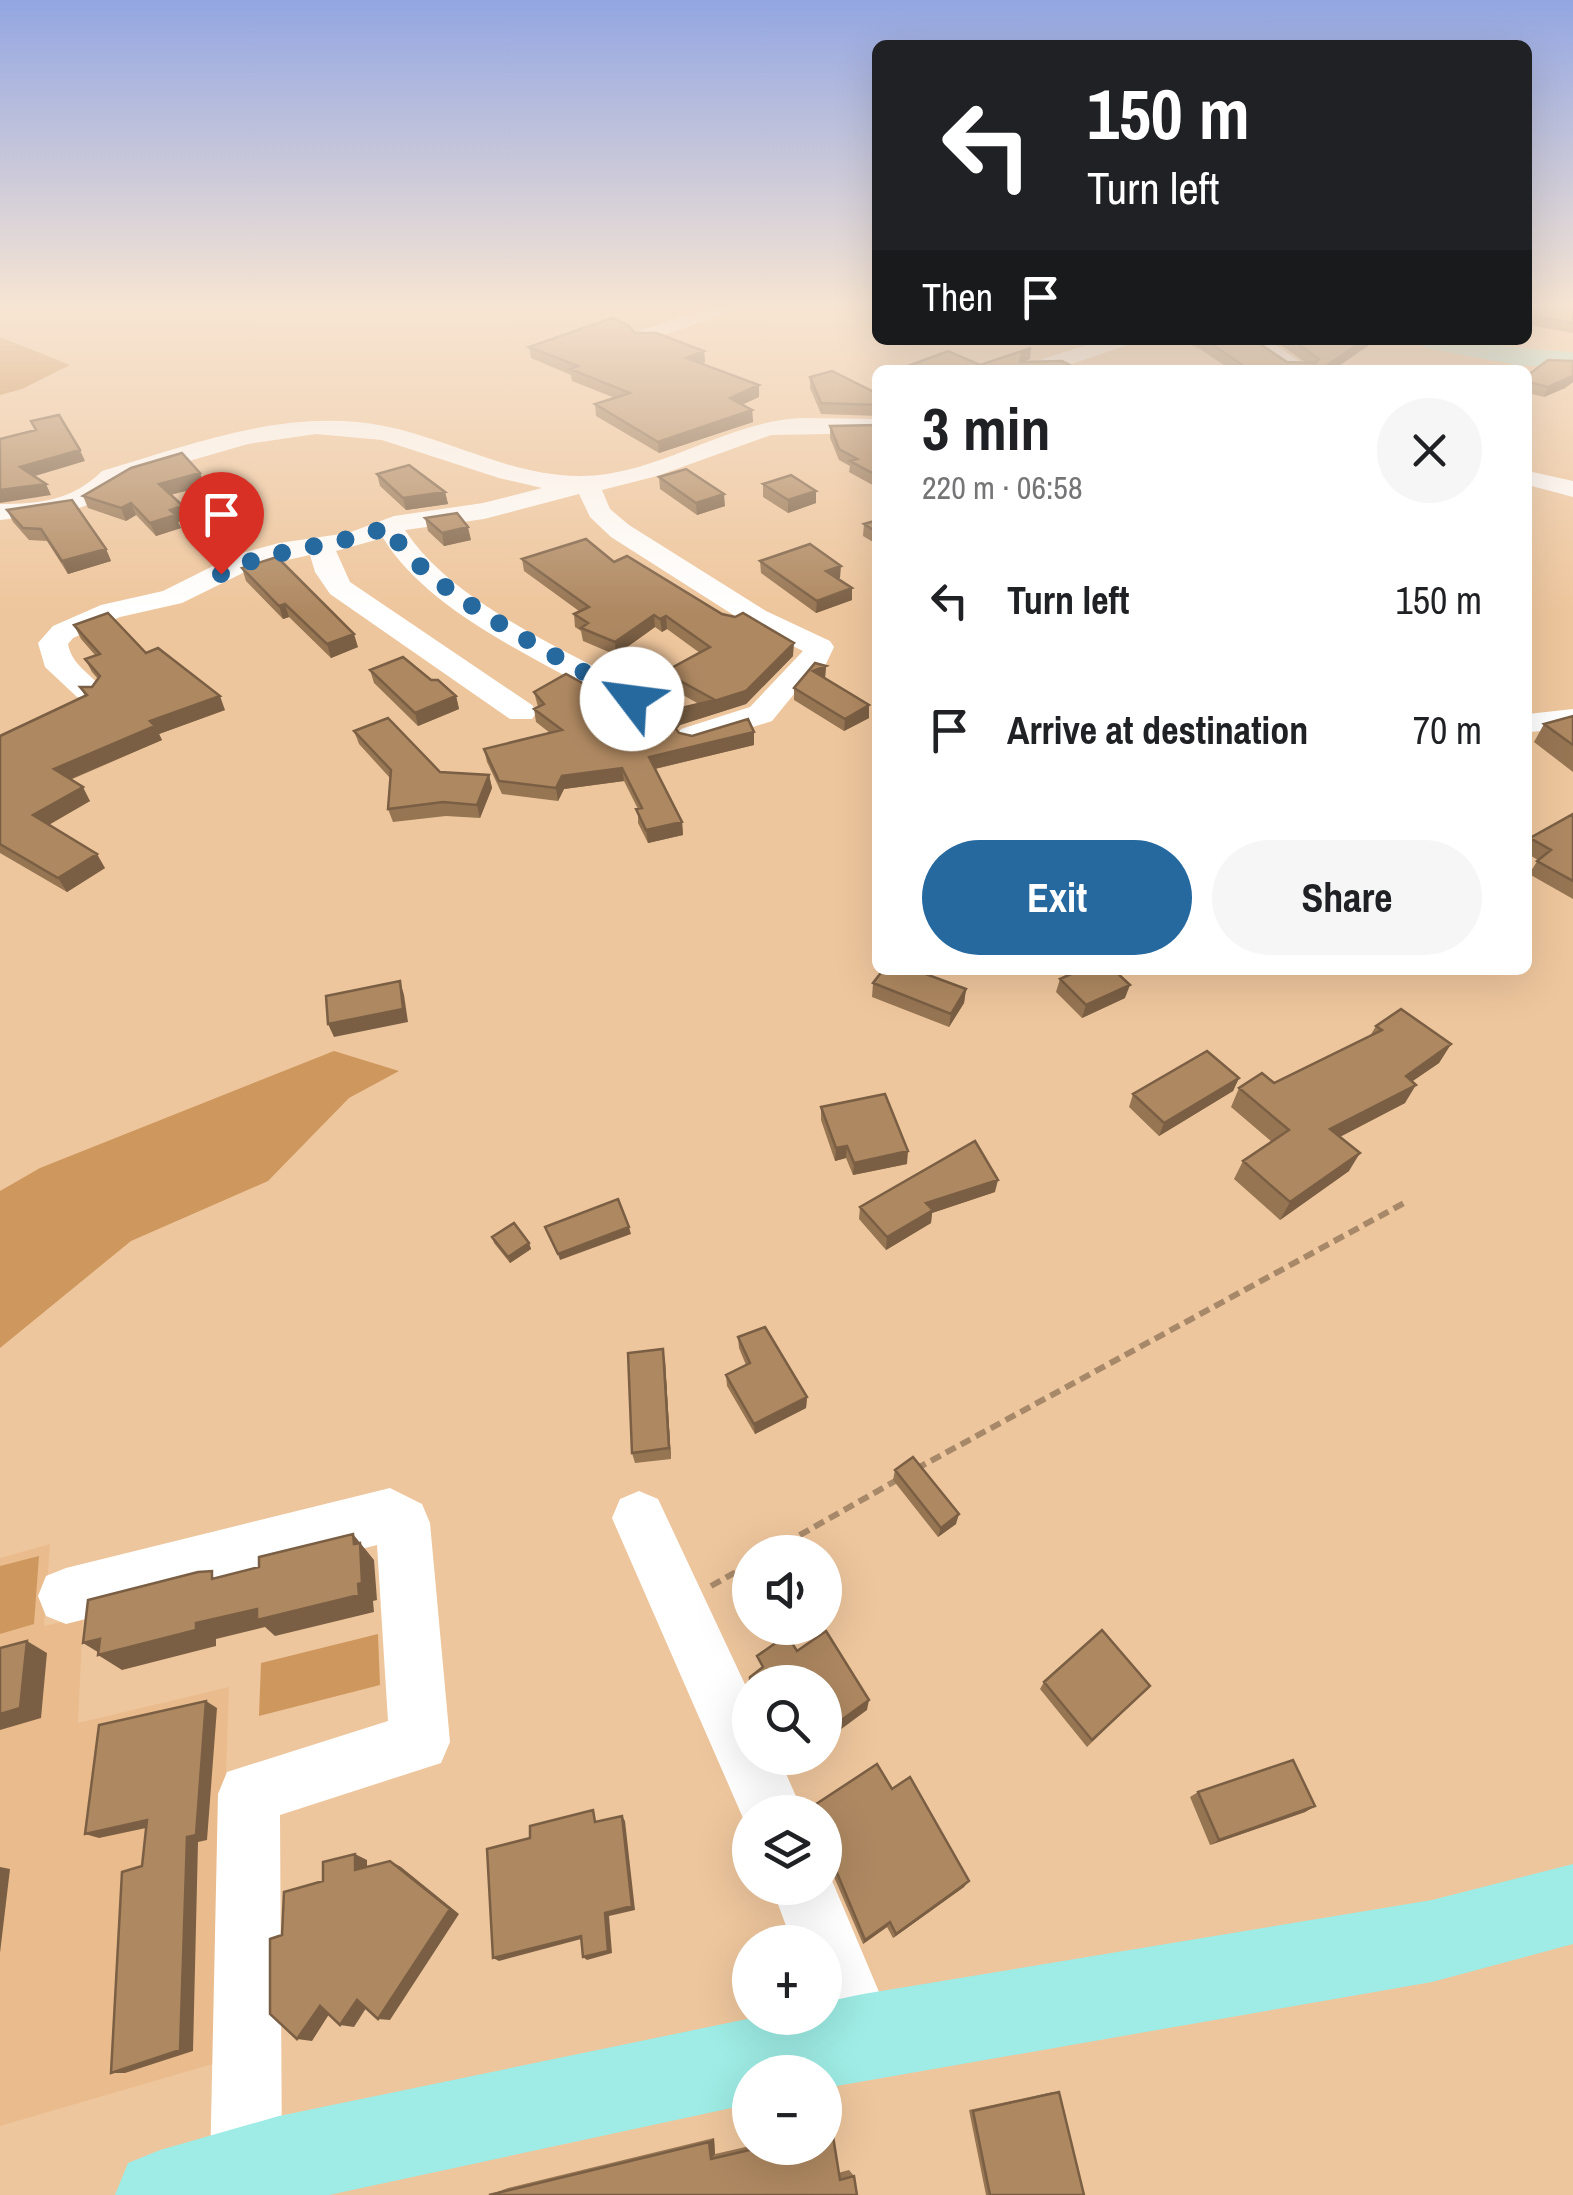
<!DOCTYPE html>
<meta charset="utf-8">
<style>
body{margin:0;font-family:"Archivo Narrow",sans-serif;background:#f6f6f6;color:#202124;height:100vh;display:flex;flex-direction:column;font-size:38px;white-space:nowrap}
*{box-sizing:border-box;margin:0}
p{font-size:32px;color:#757577}
.icon{flex:none;width:55px;height:55px;fill:none;stroke:currentColor;stroke-width:2;stroke-linecap:round;stroke-linejoin:round}
.map{position:relative;flex:1;overflow:hidden}
.side{position:absolute;left:872px;top:365px;width:660px;height:610px;display:flex;flex-direction:column;background:#fff;border-radius:15px;box-shadow:0 10px 40px #0002}
.side>*{flex:none}
.top-card{position:absolute;left:872px;top:40px;width:660px;height:305px;border-radius:15px;box-shadow:0 10px 40px #0002;background:#202124;color:#fff;overflow:hidden}
.controls{position:absolute;left:732px;top:1535px;display:grid;gap:20px}
.controls a{display:grid;place-items:center;width:110px;height:110px;border-radius:50%;background:#fff;box-shadow:0 10px 40px #0002;font-size:50px}
.pin{position:absolute;display:grid;place-items:center;width:85px;height:85px;color:#fff;margin:-102px -42px;border-radius:50% 50% 50% 0;rotate:-45deg;box-shadow:0 0 10px #0007}
.pin .icon{rotate:45deg}
.me{position:absolute;width:110px;margin:-55px;rotate:300deg;stroke-linejoin:round;filter:drop-shadow(0 0 8px #0008)}
.turn{display:flex;align-items:center;gap:35px;height:210px;padding:0 50px;font-size:45px}
.turn .icon{width:130px;height:130px;stroke-width:2.5}
.turn b{display:block;font-size:70px;line-height:85px}
.then{display:flex;align-items:center;height:95px;padding:0 50px;background:#0003;gap:20px;font-size:38px}
.round{display:grid;place-items:center;flex:none;width:105px;height:105px;border-radius:52px;background:#f6f6f6}
.summary{display:flex;align-items:center;justify-content:space-between;height:170px;padding:0 50px}
h1{font-size:60px;font-weight:800;line-height:75px}
.primary-button{display:flex;gap:20px;margin-top:auto;padding:20px 50px}
.primary-button a{flex:1;height:115px;border-radius:60px;background:#26699f;color:#fff;font-size:40px;font-weight:800;line-height:115px;text-align:center}
.primary-button a+a{background:#f6f6f6;color:#202124}
ul{padding:0;list-style:none}
li{display:flex;align-items:center;gap:30px;height:130px;padding:0 50px}
li div{flex:1}
li b{display:block;font-size:38px}
li em{font-style:normal}
.map>svg:first-child{display:block}
.built{fill:#eabc8d}
.green{fill:#ce975d}
.forest{fill:#c38848}
.lines{fill:none;stroke-linecap:round;stroke-linejoin:round}
.path{stroke:#a7896a;stroke-width:6;stroke-dasharray:11 6;stroke-linecap:butt}
.minor{fill:#fff;fill-rule:evenodd}
.major{fill:#9eece5;fill-rule:evenodd}
.wall{fill:#967553}
.shaded-wall{fill:#7a5f44}
.building{fill:#ae8861;stroke:#7a5f44;stroke-width:2.5}
.route{stroke:#26699f;stroke-width:18;stroke-dasharray:0 32.4}
</style>
<div class="map">
<svg width="1573" height="2195" viewBox="0 0 1573 2195">
<rect width="100%" height="100%" fill="#eec69d"/>
<!-- built -->
<path class="built" d="M50,1544l-6,82 39,-9 -5,106 151,-36 -13,376 -216,63v-568z"/>
<!-- green -->
<path class="green" d="M334,1051l65,20 -50,27 -81,83 -137,60 -131,107v-157l40,-23z
M39,1556l-5,68 -34,10v-68z
M378,1634l2,51 -121,31 2,-53z"/>
<!-- forest -->
<path class="forest" d="M0,337l70,28 -48,24 -22,6z"/>
<g class="lines">
<!-- path -->
<path class="path" d="M916,1469l490,-267
M770,1552l127,-72
M711,1586l39,-22"/>
<!-- minor -->
<path class="minor" d="M718,305h31l-99,35h-14l-3,-4 3,-4z
M1102,340h32l-4,4 -76,26h-33l3,-5z
M1242,340h26l44,30h-26z
M801,418l77,1v14l-107,2 -114,41 -55,14 8,19 19,16 137,86 64,30 4,6 -9,19 -13,6 -40,49 -80,25 -11,-3 -5,-7 5,-7 69,-22 53,-56 -57,-28 -135,-86 -21,-20 -11,-23 -95,25 -79,11c47,73 163,121 238,162l5,7 -5,7h-22c-77,-44 -191,-92 -238,-168l-47,13 14,31 182,123 5,7 -5,7h-22l-180,-125 -15,-22 -5,-17 -55,12 -73,36 -62,14 -47,21 -5,6c4,22 23,29 35,46l-4,7h-22l-32,-30 -7,-24 15,-17 48,-21 62,-14 72,-36 44,-12 69,-10 46,-17 89,-13 59,-15 -43,-10 -117,-38 -66,-6 -68,10 -128,37 -23,20 -28,11 -69,8v-16c40,0 73,-4 102,-33 91,-27 186,-64 282,-45 67,13 128,51 198,50 77,-1 142,-54 219,-58z
M1528,471l45,10v16l-45,-12z
M1573,709v20l-45,3v-18z
M390,1488l32,16 8,19 20,219 -9,21 -161,52 2,355 -10,25h-52l-10,-25 8,-376 9,-22 161,-51 -11,-176 -311,79 -20,-8 -8,-20 8,-20 20,-8z
M639,1491l19,8 92,196v63h29l24,54h-53v22l-138,-316 8,-19z
M825,1864l73,173 -11,24 -24,11 -24,-11 -18,-43h4v-76h-33l-20,-54h53z"/>
<!-- major -->
<path class="major" d="M1413,340c54,0 106,9 160,12v16l-56,-3 -91,-17z
M1573,1864v80l-141,38 -607,106v-16h-75v32l-421,91h-214l13,-32 32,-13 119,-34 473,-98h73v-16l38,-8 569,-94z"/>
</g>
<!-- wall -->
<path class="wall" d="M1528,305h45v28l-45,-8z
M635,333l69,18 1,11 -4,2 58,21v12l-17,7 10,6 1,12 -94,31 -63,-37 -1,-12 20,-6 -43,-17 -1,-6 -40,-17 -2,-11z
M1179,340h75l33,22 19,1 -32,-23h99l-1,3 -39,27h-102l-31,-21z
M1573,361v21l-8,6 -21,9 -16,-4v-18z
M810,377l68,28v11l-57,-2 -11,-26z
M878,425v63l-29,-16 1,-6 -11,-6 -9,-22v-12z
M200,473l5,13 -34,9 12,11 5,13 -10,3 3,6 -25,8 -20,-21 -10,6 -38,-13 -5,-12z
M377,474l68,18 3,12 -42,6 -26,-24z
M659,477l66,29 -28,9 -37,-26z
M763,484l53,7v12l-28,10 -25,-16z
M7,510l99,39 5,12 -43,13 -21,-33 -18,-1 -16,-18z
M425,518l46,22 -27,6 -16,-15z
M878,520v25l-15,-9 1,-12z
M522,559l92,3 179,94 -47,48 -66,21 -4,5 3,3 13,3 62,9 -99,24 27,53 1,13 -35,8 -10,-20v-14l-14,-28 -60,8 -6,12 -56,-7 -15,-32 -3,-13 66,-16 -14,-11 -2,-13 4,-2 -4,-15 110,25 55,-13 -34,-19 -1,-13 36,-19 -33,-24 -5,3 -7,-5 -39,28 -33,-14 -2,-10 -6,-4 -1,-13 5,-3 -55,-40z
M760,561l80,17h-2l14,22 -36,13 -55,-40z
M242,568l116,79 -27,11 -42,-41 -6,2 -37,-38z
M74,625l72,28 79,57 -66,24 3,6 -92,40 20,21 -41,24 56,43 -38,24 -67,-39v-117l85,-40 -5,-9h12l6,-8 -6,-7 -7,-13 10,-4 -14,-16z
M826,666l-1,12 44,40 -25,13 -50,-31v-12z
M370,670l86,26 3,13 -41,17 -44,-43z
M1573,716v56l-39,-30 10,-18z
M354,731l86,41 49,3 3,13 -12,30 -34,-2 -53,6 -5,-13 2,-31 -31,-34z
M1573,814v85l-44,-25 9,-14 -10,-6v-12l2,-4z
M1060,979l65,19 -43,20 -26,-26z
M873,983l93,6 -2,14 -15,24 -77,-30z
M1376,1026l75,18 -12,19 -27,18 -7,22 -65,34 9,34 -69,49 -46,-41 9,-18 29,-19 -41,-35 8,-19 35,-5 96,-47z
M1239,1078l-6,13 -74,45 -30,-29 4,-13z
M821,1107l86,57 -54,11 -7,-17 -11,3 -14,-41z
M995,1192l-63,21 -1,10 -45,27 -27,-31 1,-12z
M492,1237l37,6 2,6 -21,14 -16,-20z
M738,1337l69,60 -1,11 -51,26 -28,-48 -1,-11 20,-10 -7,-17z
M665,1360l6,99 -36,4 -3,-10z
M895,1470l61,54 -18,13 -45,-57z
M1044,1682l99,11 -56,54 -47,-58z
M781,1758h21l-14,10z
M892,1789l72,98 -71,51 -6,-11 -24,17 -35,-81 -3,-1v-50z
M1198,1792l117,14 -10,6 -95,33 -20,-48z
M1053,2092h6l25,103h-98l-17,-85z
M829,2127l3,3 6,43 11,-3 5,6 3,19h-368l19,-7 206,-50 1,16 35,-8v2h75v-19z"/>
<!-- shaded-wall -->
<path class="shaded-wall" d="M1364,340h9l-1,3 -39,27h-13z
M1031,348l-1,11 -9,4 -2,7 3,-18z
M704,351l1,11 -18,8 -1,-12z
M1573,376v6l-8,6 -21,9 4,-10z
M759,385v12l-28,13 -1,-12z
M752,410l1,12 -94,31 -1,-11z
M80,450l5,11 -60,18 -5,-12z
M200,473l5,13 -41,10 -5,-12z
M46,484l5,11 -51,8v-13z
M816,491v12l-28,10v-13z
M445,492l3,12 -42,6 -3,-12z
M724,494l1,12 -28,9 -1,-12z
M131,503l5,12 -10,6 -5,-13z
M183,506l5,13 -10,3 3,6 -25,8 -6,-13 20,-13z
M468,527l3,13 -27,6 -2,-13z
M106,549l5,12 -43,13 -6,-13z
M841,566l-1,12 -14,5v-12z
M852,588v12l-36,13 1,-12z
M285,604l4,13 -6,2 -4,-13z
M654,615l1,12 -39,28 -1,-13z
M666,616l1,13 -5,3 -2,-13z
M354,634l4,13 -27,11 -4,-14z
M794,643l-1,13 -47,48 -66,21 -8,11 -1,-13 8,-11 67,-21z
M826,666l-1,12 -12,-7z
M220,696l5,14 -66,24 3,6 -101,43 -7,-14 96,-48z
M456,696l3,13 -41,17 -3,-13z
M869,705v13l-25,13 1,-12z
M754,732v13l-104,25 -1,-13z
M622,768l2,13 -60,8 -6,12 -2,-13 6,-12z
M489,775l3,13 -12,30 -3,-13z
M83,787l7,14 -49,28 -8,-14z
M682,822l1,13 -35,8 -2,-13z
M97,854l8,14 -38,24 -9,-14z
M400,981l4,14 4,27 -74,15 -6,-13z
M1130,985l-5,13 -43,20 4,-13z
M966,989l-2,14 -15,24 2,-13z
M1451,1044l-12,19 -45,31 12,-18z
M1239,1078l-6,13 -74,45 5,-13z
M1416,1085l-11,18 -85,44 10,-18z
M847,1146l-1,12 -11,3 1,-13z
M908,1151l-1,13 -54,11 1,-12z
M1360,1153l-11,18 -69,49 10,-18z
M998,1180l-3,12 -63,21 -1,10 -45,27 1,-13 39,-34z
M629,1227l2,7 -71,26 -2,-6z
M529,1243l2,6 -21,14 -2,-6z
M663,1349l2,11 6,99 -2,-11z
M807,1397l-1,11 -51,26 -1,-10z
M959,1514l-3,10 -18,13 3,-9z
M353,1534l21,26 3,40 -4,1 1,11 -99,24 -10,-9 -49,12v7l-94,24 -24,-15 3,-1 -18,-11 113,-20 158,-79z
M27,1641l20,12 -6,65 -41,12v-16z
M869,1700l-2,10 -42,31v-9z
M206,1701l11,7 -10,132 -9,2 -5,209 -68,22h-14l76,-236z
M790,1758h12l-14,10v-9z
M1315,1806l-10,6 -95,33 9,-5z
M622,1816l3,5 10,89 -26,6 3,37 -25,7 -4,-3 22,-44z
M147,1820l13,5 -61,13 -14,-4z
M355,1854l12,6v16l-12,-6z
M390,1861l11,6 58,47 -69,106 -12,-1z
M0,1867l10,2 -10,84z
M969,1881l-5,6 -71,51 3,-4z
M890,1922l-3,5 -24,17 2,-4z
M581,1936l4,2 -86,23 -6,-3z
M357,2000l13,2 -16,25 -14,-2z
M320,2006l13,2 -21,33 -15,-2z
M714,2138l1,16 -4,5 -2,-17z"/>
<!-- building -->
<path class="building" d="M1528,305h45v18l-45,-8z
M612,318l16,7 7,8h21l48,18 -18,7 73,27 -29,13 22,12 -94,32 -63,-38 35,-11 -60,-24 8,-3 -49,-19z
M1205,340h49l33,22 28,1 4,-4 -27,-19h72l-44,30h-70z
M1031,348l-9,4 -2,10 42,-1 18,9h-164l-8,-4 40,-15 32,14z
M1548,360l25,1v15l-25,11 -20,-5v-7z
M832,371l46,23v11l-57,-2 -11,-26z
M59,415l21,35 -60,17 26,17 -46,6v-51l36,-9 -5,-9z
M878,425v51l-28,-15 7,-2 -18,-10 -9,-23z
M182,453l18,20 -41,11 24,22 -13,4 6,5 -26,8 -19,-20 -10,5 -38,-12 48,-28z
M409,465l36,27 -42,6 -26,-24z
M686,469l38,25 -28,9 -37,-26z
M791,475l25,16 -28,9 -25,-16z
M72,500l34,49 -44,12 -21,-32 -18,-1 -16,-18z
M457,513l11,14 -26,6 -17,-15z
M878,520v13l-14,-9z
M586,539l28,23 13,-6 95,58 13,3 8,-4 51,30 -48,48 -67,21 -8,11 8,10 13,3 56,-17 6,13 -105,25 33,65 -36,8 -10,-21 6,-1 -20,-40 -60,8 -6,12 -57,-7 -15,-32 78,-19 -28,-21 10,-5 -10,-12 32,-18 78,43 71,-17 -51,-28 46,-25 -44,-31 -6,3 -6,-4 -39,27 -34,-14 7,-5 -14,-9 15,-7 -67,-48z
M810,544l31,22 -15,5 26,17 -35,13 -57,-40z
M277,557l77,77 -27,10 -42,-40 -6,2 -37,-38z
M108,613l38,40 12,-5 62,48 -70,25 5,5 -101,43 29,18 -50,28 64,39 -39,24 -58,-34v-108l87,-41 -7,-8h12l8,-11 -15,-17 15,-5 -26,-29z
M403,657l28,23h7l18,16 -41,17 -45,-43z
M815,663l11,3 -13,5 56,34 -24,14 -51,-31z
M1573,716v29l-29,-21z
M388,718l52,54 49,3 -12,30 -34,-3 -55,7 3,-39 -37,-39z
M1573,814v67l-36,-20 14,-11 -21,-12z
M883,970h32l51,19 -15,25 -78,-31z
M1080,970h34l16,15 -44,20 -26,-26z
M400,981l3,28 -75,15 -2,-28z
M1401,1009l50,35 -45,32 10,9 -86,44 30,24 -70,49 -47,-41 46,-31 -50,-42 23,-15 12,10 108,-53 -6,-4z
M1207,1051l32,27 -75,45 -31,-29z
M885,1094l23,57 -54,12 -7,-17 -11,2 -15,-41z
M975,1141l23,39 -72,23 7,7 -46,27 -27,-30z
M618,1199l11,28 -71,27 -13,-27z
M514,1223l15,20 -21,14 -16,-20z
M765,1327l42,70 -53,27 -28,-49 24,-12 -12,-26z
M663,1349l6,99 -37,5 -4,-100z
M913,1457l46,57 -18,14 -46,-58z
M353,1534l1,10 6,-1 2,40 -4,1 1,11 -102,25v-11l-61,14v7l-98,25 2,-16 -17,4 5,-43 110,-28 14,-1v8l47,-12v-10z
M1102,1630l48,56 -58,54 -48,-58z
M826,1631l43,69 -44,32v-50h-75v-5l13,-10 -6,-11 30,-21 10,16z
M27,1641l-7,67 -20,6v-66z
M206,1701l-10,134 -9,2 -7,213 -69,23 11,-201 20,-6 5,-46 -62,14 14,-109z
M1293,1760l22,46 -96,34 -21,-48z
M877,1764l15,25 18,-12 59,104 -73,53 -6,-12 -25,18 -35,-84 -5,-1v-43h-21z
M593,1810l2,12 27,-6 10,90 -27,7 3,38 -25,6 -2,-21 -88,22 -6,-109 43,-11v-12z
M355,1854v16l35,-9 60,48 -72,110 -21,-19 -17,25 -20,-19 -23,33 -27,-25v-75l12,-4 2,-43 39,-11v-19z
M1059,2092l25,103h-94l-17,-84z
M832,2130l8,50 14,-4 3,19h-368l220,-53 2,17 47,-11h67v-16z"/>
<!-- sky -->
<linearGradient id="sky" x2="0" y2="1"><stop stop-color="#93a6e2"/><stop offset="0.5" stop-color="#f7e5d3"/><stop offset="1" stop-color="#f7e5d3" stop-opacity="0"/></linearGradient>
<rect width="1573" height="612" fill="url(#sky)"/>
<g class="lines">
<!-- route -->
<path class="route" d="M221,574c53,-28 113,-25 168,-48 25,61 182,137 243,173"/>
</g>
</svg>
<div class="controls">
<a><svg class="icon" aria-label="sound" viewBox="0 0 24 24"><path d="M4 9h4l5-4v14l-5-4H4zM17 9q2 3 0 6"/></svg></a>
<a><svg class="icon" aria-label="search" viewBox="0 0 24 24"><circle cx="10" cy="10" r="6"/><path d="M15 15l6 6"/></svg></a>
<a><svg class="icon" aria-label="layers" viewBox="0 0 24 24"><path d="M12 4l9 5-9 5-9-5zM3 14l9 5 9-5"/></svg></a>
<a>+</a>
<a>−</a>
</div>
<div class="pin" style="left:221px;top:574px;background:#d93025"><svg class="icon" aria-label="arrive" viewBox="0 0 24 24"><path d="M6 21V4h12l-3 4 3 4H6"/></svg></div>
<svg class="me" style="left:632px;top:699px" viewBox="-20 -20 40 40"><circle r="19" fill="#fff"/><path d="M0-13L10 11 0 6-10 11z" fill="#26699f"/></svg>
<div class="top-card">
<div class="turn"><svg class="icon" aria-label="left" viewBox="0 0 24 24"><path d="M17 20v-9H6M10 6l-5 5 5 5"/></svg><div><b>150 m</b>Turn left</div></div>
<div class="then">Then<svg class="icon" aria-label="arrive" viewBox="0 0 24 24"><path d="M6 21V4h12l-3 4 3 4H6"/></svg></div>
</div>
<section class="side">
<div class="summary"><div><h1>3 min</h1><p>220 m · 06:58</p></div><a class="round"><svg class="icon" aria-label="close" viewBox="0 0 24 24"><path d="M6 6l12 12M18 6L6 18"/></svg></a></div>
<ul>
<li><svg class="icon" aria-label="left" viewBox="0 0 24 24"><path d="M17 20v-9H6M10 6l-5 5 5 5"/></svg><div><b>Turn left</b></div><em>150 m</em></li>
<li><svg class="icon" aria-label="arrive" viewBox="0 0 24 24"><path d="M6 21V4h12l-3 4 3 4H6"/></svg><div><b>Arrive at destination</b></div><em>70 m</em></li>
</ul>
<div class="primary-button"><a>Exit</a><a>Share</a></div>
</section>
</div>
